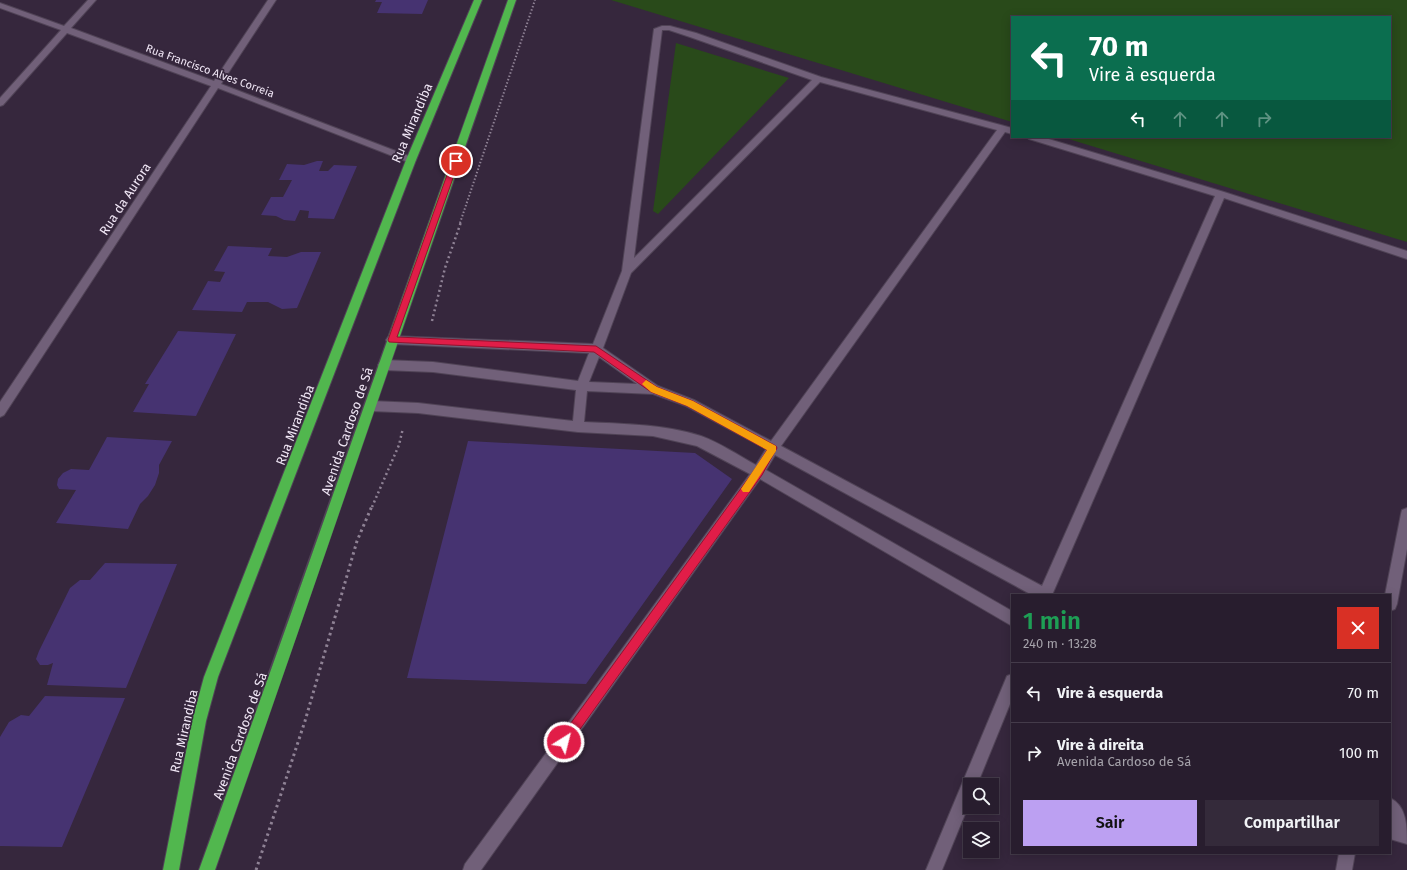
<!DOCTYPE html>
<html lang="pt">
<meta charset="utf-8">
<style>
body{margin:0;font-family:"Fira Sans",sans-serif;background:#342a3a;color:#f1f3f6;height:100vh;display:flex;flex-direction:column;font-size:15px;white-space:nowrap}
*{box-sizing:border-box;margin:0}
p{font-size:13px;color:#a5a2aa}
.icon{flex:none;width:22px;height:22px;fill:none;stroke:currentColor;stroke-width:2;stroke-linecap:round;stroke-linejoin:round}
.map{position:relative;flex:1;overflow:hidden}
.details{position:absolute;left:1011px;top:594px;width:380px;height:260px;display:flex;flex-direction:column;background:#281d2e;border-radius:0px;box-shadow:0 2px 10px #0003,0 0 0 1px #443b4a}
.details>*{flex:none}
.top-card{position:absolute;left:1011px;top:16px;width:380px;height:122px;border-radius:0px;box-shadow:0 2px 10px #0003,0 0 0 1px #443b4a;background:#0b6e4f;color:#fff;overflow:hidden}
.tools{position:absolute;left:963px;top:778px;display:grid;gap:8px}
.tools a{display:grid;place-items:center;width:36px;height:36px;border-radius:0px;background:#281d2e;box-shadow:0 2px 10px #0003,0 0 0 1px #443b4a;font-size:20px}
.pin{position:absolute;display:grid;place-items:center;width:34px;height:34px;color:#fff;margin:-17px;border:2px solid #fff;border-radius:50%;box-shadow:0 1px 4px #0007}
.me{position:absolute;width:44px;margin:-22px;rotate:36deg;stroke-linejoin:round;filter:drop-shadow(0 0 3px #0008)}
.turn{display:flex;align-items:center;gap:14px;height:84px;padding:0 12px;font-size:18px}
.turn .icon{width:52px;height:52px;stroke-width:2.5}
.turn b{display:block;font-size:28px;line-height:34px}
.lanes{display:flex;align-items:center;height:38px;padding:0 12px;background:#0003;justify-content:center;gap:20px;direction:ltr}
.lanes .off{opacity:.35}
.round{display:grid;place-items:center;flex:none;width:42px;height:42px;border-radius:0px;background:#342a3a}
.overview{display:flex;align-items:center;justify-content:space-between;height:68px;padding:0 12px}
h1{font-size:24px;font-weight:600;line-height:30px;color:#1e9e55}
.button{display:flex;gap:8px;margin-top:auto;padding:8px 12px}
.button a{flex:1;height:46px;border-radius:0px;background:#bca0f2;color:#111;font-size:16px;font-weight:600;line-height:46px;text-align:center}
.button a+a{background:#342a3a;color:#f1f3f6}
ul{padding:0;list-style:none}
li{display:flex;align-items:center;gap:12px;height:60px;padding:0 12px;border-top:1px solid #443b4a}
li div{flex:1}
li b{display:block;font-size:15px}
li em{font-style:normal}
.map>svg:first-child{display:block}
.green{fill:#294a1a}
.building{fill:#463371}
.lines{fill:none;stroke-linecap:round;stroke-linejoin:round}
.street-casing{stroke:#504356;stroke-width:2}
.highway-casing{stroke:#504356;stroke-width:2}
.path-far2{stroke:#8f8295;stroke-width:2;stroke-dasharray:1.5 2;stroke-linecap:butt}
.path-far1{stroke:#8f8295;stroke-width:2.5;stroke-dasharray:2 3;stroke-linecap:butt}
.path{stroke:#8f8295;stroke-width:3;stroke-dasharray:2.5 3.5;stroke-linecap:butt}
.street{fill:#716079;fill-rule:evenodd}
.highway{fill:#51b74e;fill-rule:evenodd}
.route{fill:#e11d48;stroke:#92132f}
.slow{fill:#f59e0b}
.labels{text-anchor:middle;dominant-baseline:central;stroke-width:3.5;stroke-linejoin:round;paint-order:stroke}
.far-street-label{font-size:11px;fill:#f1e7f6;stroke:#36273d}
.street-label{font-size:13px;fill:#f1e7f6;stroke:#36273d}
</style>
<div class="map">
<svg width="1407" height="870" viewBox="0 0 1407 870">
<rect width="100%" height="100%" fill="#36273d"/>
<!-- green -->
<path class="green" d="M611,0h796v242l-345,-105h328v-120h-378v105z
M676,43l113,35 -131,136 -5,-3z"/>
<!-- building -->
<path class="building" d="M376,0h52l-6,14 -45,-1 5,-11h-7z
M317,161h6l-4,10h9l6,-6 23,1 -23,53 -26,-1 1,-7 -9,-1 -5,11 -11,-1 -8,-4 -15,-1 10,-18h12l9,-17h-13l8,-16 17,1z
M228,246l44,2 -4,8 19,1 14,-5h20l-24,56 -15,1 -14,-7h-21l-5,10 -50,-2 16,-29 12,1 5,-10 -11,-1z
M178,331l58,3 -40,82 -63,-4 16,-28h-4z
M107,437l65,4 -13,24v8l-4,12 -7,11 -8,8 -12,25 -72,-6 20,-33 -17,-1 -2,-4 1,-6 5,-6 8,-4 18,1z
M468,441l227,12 37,26 -146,205 -179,-6z
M105,563l72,1 -51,124 -79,-3 6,-22 -5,2h-8l-4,-6 3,-8 31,-63 10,-8h10z
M45,696l80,2 -63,149 -62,-1v-109l9,-15 12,-7 8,1z"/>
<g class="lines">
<!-- street casing -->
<g class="street-casing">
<path id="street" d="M88,0h8l-25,28 143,53 54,-81h8l-55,84 193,74 2,2 -5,3 -3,-1 -190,-74 -214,327 -4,2v-15l211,-316 -144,-53 -64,72 -3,1v-8l61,-68 -61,-22v-5l64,23z
M662,26h8l26,7 125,44 191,51v6l-7,-2 -224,314 261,140 173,-390 -186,-57 -2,-2h15l182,55 183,59v8l-183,-61 -172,397h-20l-257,-140 -9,15 246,141v15l-252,-147 -279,391h-18l2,-6 285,-390 -53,-28 -44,-10 -75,-4 -160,-19 -47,-2 -4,-2 -2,-3 2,-3 4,-2 47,2 155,18 3,-31 -143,-18 -49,-2 -4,-2 -2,-3 2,-3 4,-2 49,2 145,19 11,-28 -197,-9 -4,-1 -2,-3 2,-3 4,-1 201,8 29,-73 32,-242zM662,30h7l21,7 122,43 -178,178zM820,82l177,48 -226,311 -77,-41 -36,-14 -55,-38 28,-75zM599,357l38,27 -48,-2zM587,391l66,3 33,12 80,43 -10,16c-18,-10 -36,-22 -55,-29 -38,-12 -78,-12 -117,-14z
M1407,508v41l-10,55 -2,5 -5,2v-16h-5l16,-81 1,-4z
M1012,674v25l-35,86h-7v17l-28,68h-16l81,-194z
M1390,798c17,8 17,29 17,46l-17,-5v-16l2,1 -2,-4z
M1339,853h16l-3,17h-16z"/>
</g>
<!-- highway casing -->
<g class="highway-casing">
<path id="highway" d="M474,0h8l-66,160 -198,517 -12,44 -27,149h-16l29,-149 12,-44 202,-517z
M508,0h8c-101,290 -199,581 -301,870h-16c105,-289 205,-580 309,-870z"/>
</g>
<!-- path-far2 -->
<path class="path-far2" d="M460,223l75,-223"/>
<!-- path-far1 -->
<path class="path-far1" d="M432,321l13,-53 16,-46
M372,507l27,-62 4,-17"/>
<!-- path -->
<path class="path" d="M256,870l49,-149 52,-180 15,-35"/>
<!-- street -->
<use href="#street" class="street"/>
<!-- highway -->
<use href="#highway" class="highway"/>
</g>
<!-- route -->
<path class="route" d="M456,158l3,3 -62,176 199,9 61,41 36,14 83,45 1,2 -15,27 -194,271 -4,1 -4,-1 -2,-4 2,-4 195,-269 12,-19 -80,-44 -36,-14 -57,-40 -205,-10 -1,-2 64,-179z"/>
<!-- slow -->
<path class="slow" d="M646,380l11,7 36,14 83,45v5l-27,41h-6l-2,-3 26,-39 -80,-44 -36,-14 -9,-8z"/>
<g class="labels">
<!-- far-street labels -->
<g class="far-street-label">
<text transform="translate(210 71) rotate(20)">Rua Francisco Alves Correia</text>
</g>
<!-- street labels -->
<g class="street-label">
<text transform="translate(412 123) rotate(-67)">Rua Mirandiba</text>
<text transform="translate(125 199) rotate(-57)">Rua da Aurora</text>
<text transform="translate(295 425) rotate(-69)">Rua Mirandiba</text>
<text transform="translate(347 431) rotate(-71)">Avenida Cardoso de Sá</text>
<text transform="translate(184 731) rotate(-77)">Rua Mirandiba</text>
<text transform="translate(240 736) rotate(-70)">Avenida Cardoso de Sá</text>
</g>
</g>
</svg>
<div class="tools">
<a><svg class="icon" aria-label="search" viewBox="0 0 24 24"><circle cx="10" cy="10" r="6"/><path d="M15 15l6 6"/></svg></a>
<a><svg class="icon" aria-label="layers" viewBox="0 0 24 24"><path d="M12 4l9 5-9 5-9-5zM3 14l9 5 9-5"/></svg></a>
</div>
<div class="pin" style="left:456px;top:161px;background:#d93025"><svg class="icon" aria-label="arrive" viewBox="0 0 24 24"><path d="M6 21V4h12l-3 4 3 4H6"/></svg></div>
<svg class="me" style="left:564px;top:742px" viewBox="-20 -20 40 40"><circle r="17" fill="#e11d48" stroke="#fff" stroke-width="3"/><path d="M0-11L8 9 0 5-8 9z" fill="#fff"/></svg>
<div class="top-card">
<div class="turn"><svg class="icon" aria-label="left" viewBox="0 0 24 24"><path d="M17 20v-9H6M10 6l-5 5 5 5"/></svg><div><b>70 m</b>Vire à esquerda</div></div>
<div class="lanes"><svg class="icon" aria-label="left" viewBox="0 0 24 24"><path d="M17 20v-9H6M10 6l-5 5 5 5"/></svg><svg class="icon off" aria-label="ahead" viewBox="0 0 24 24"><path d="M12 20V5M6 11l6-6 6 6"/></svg><svg class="icon off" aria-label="ahead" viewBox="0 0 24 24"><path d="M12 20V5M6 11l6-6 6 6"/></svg><svg class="icon off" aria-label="right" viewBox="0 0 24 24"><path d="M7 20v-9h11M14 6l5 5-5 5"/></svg></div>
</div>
<section class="details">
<div class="overview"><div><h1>1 min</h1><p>240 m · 13:28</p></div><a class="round" style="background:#d93025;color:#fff"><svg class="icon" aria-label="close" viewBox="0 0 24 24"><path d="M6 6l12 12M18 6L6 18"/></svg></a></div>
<ul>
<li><svg class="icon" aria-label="left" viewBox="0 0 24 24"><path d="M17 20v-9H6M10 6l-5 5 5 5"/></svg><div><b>Vire à esquerda</b></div><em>70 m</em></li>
<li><svg class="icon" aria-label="right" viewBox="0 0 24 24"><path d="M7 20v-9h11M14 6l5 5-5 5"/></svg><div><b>Vire à direita</b><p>Avenida Cardoso de Sá</p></div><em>100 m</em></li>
</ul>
<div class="button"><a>Sair</a><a>Compartilhar</a></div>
</section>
</div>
